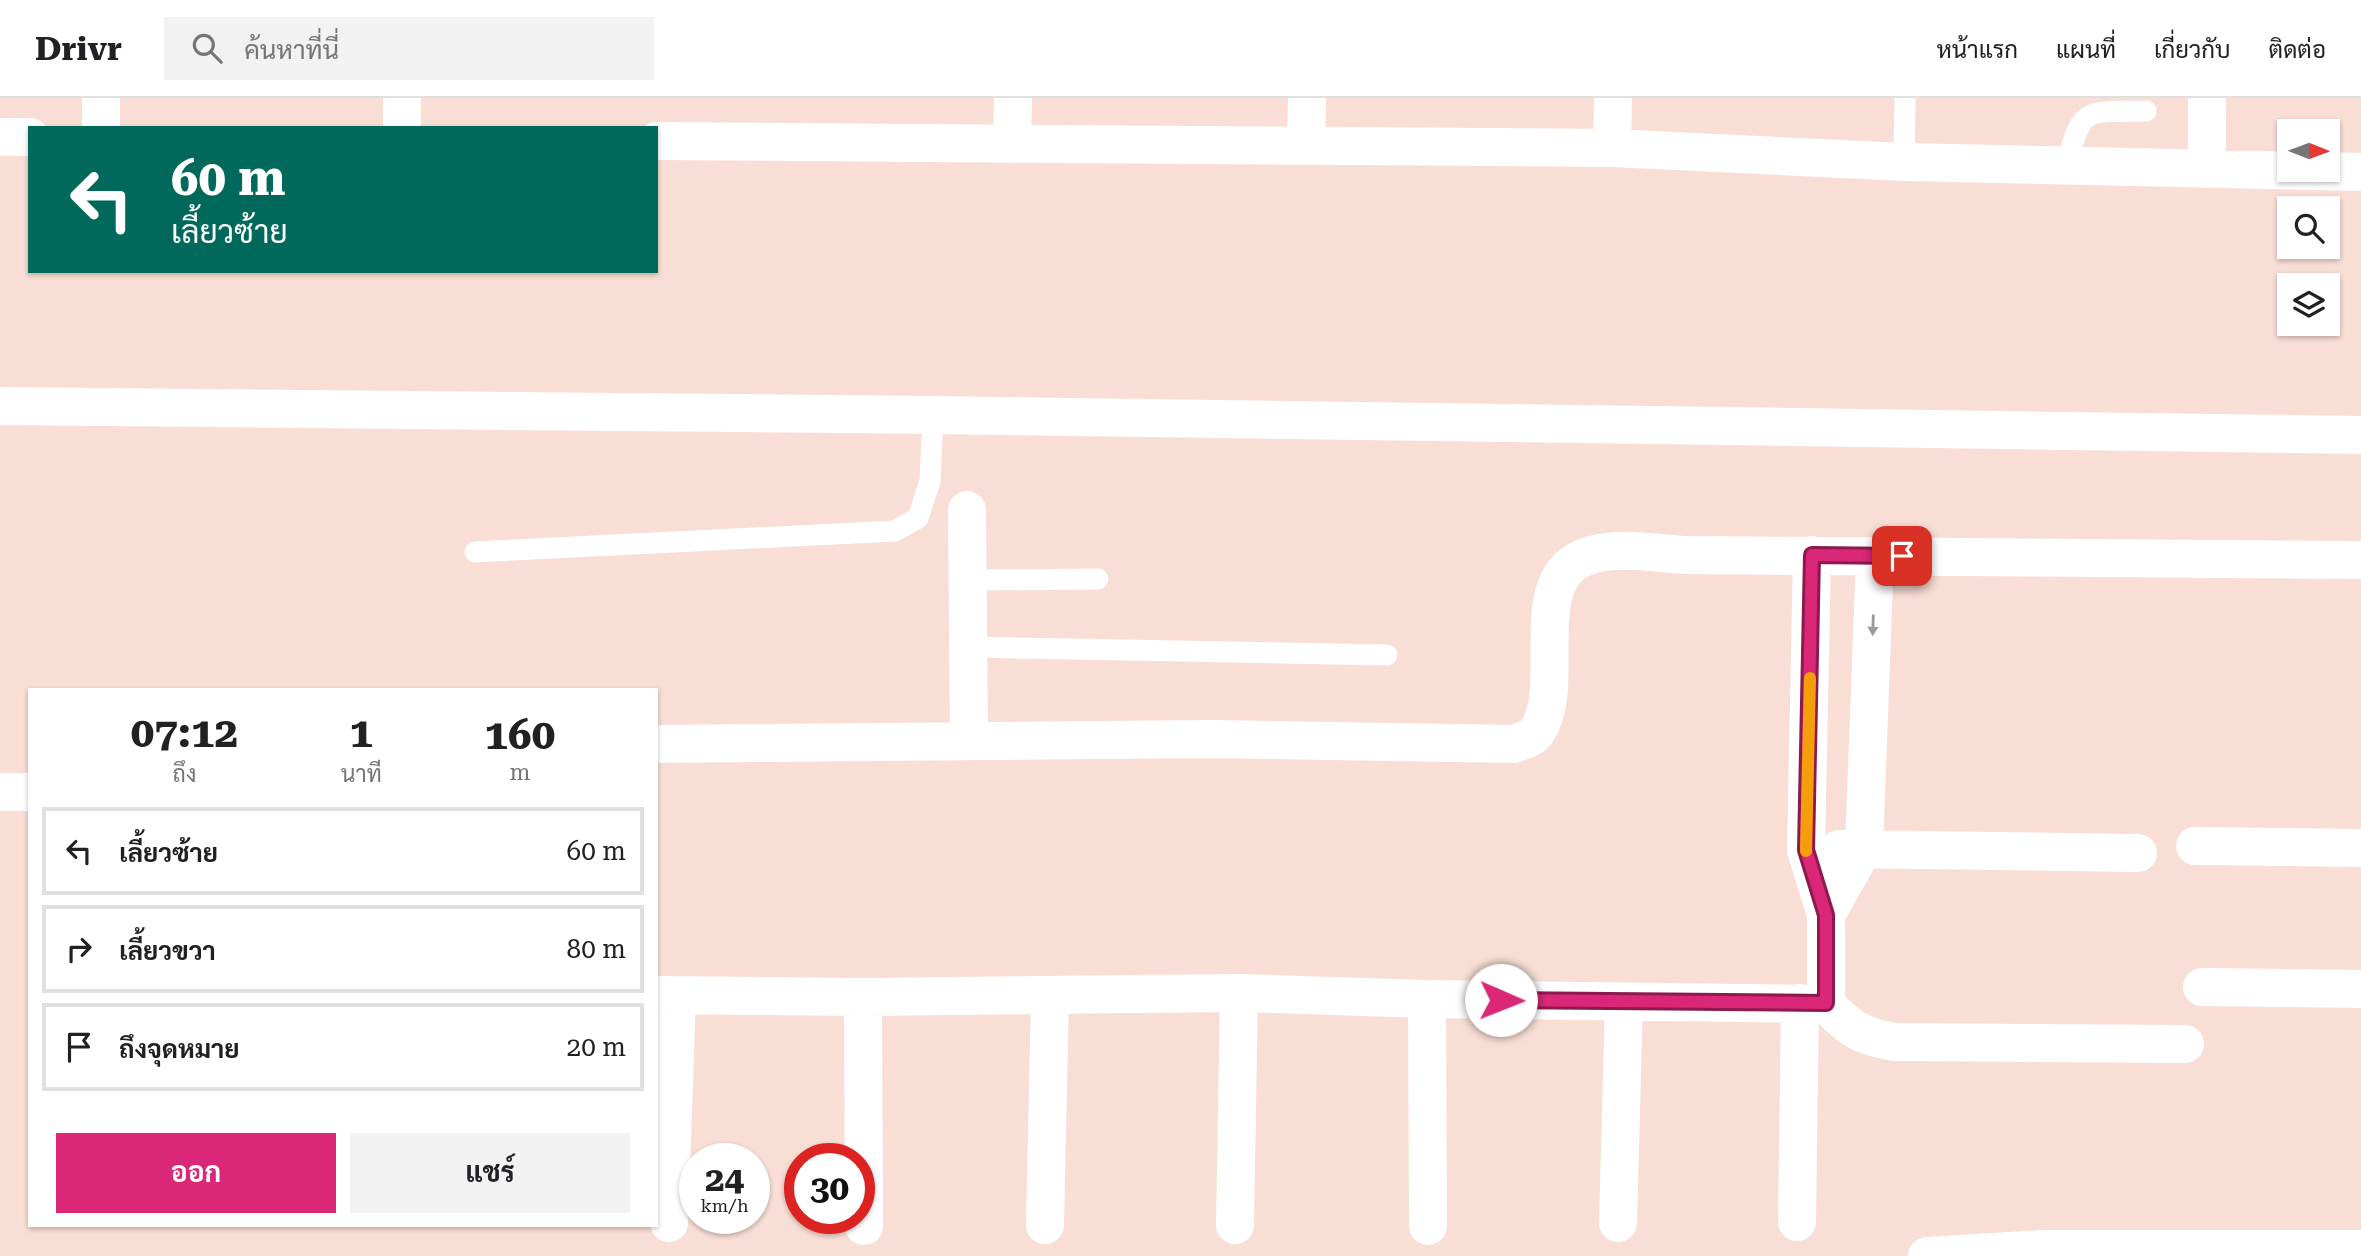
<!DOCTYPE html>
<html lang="th">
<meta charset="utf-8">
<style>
body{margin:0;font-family:"Roboto Serif",Sarabun,serif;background:#f2f2f2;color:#202124;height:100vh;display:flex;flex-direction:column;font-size:26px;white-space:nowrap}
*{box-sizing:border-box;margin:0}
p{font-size:23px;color:#757577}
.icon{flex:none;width:38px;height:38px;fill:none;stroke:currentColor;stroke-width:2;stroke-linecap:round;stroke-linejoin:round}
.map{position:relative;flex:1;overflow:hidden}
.sheet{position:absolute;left:28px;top:590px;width:630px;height:539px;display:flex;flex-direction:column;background:#fff;border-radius:0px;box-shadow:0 2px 5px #0004}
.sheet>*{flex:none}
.guide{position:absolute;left:28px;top:28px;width:630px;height:147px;border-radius:0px;box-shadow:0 2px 5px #0004;background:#00695c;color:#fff;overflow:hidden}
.needle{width:46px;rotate:91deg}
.tools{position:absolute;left:2277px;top:21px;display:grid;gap:14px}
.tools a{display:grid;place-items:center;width:63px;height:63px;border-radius:0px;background:#fff;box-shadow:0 2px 5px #0004;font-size:35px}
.speed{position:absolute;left:679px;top:1045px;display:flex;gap:14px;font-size:35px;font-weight:700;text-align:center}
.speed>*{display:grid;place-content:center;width:91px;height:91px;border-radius:50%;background:#fff;box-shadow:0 2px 5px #0004;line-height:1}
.speed small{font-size:18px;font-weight:400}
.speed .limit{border:10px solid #d22;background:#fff;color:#111}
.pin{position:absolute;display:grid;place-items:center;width:60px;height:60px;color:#fff;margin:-30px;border-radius:14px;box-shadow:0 4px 10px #0006}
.me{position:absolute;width:77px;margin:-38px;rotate:91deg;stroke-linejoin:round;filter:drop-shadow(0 0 5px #0008)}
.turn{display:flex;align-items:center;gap:24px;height:147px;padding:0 28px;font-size:32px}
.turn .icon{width:91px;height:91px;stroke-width:2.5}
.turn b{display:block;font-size:49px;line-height:60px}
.eta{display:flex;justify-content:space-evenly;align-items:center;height:119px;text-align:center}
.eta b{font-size:42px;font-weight:700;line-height:49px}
.cta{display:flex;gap:14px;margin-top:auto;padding:14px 28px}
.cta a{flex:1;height:80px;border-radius:0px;background:#db2777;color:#fff;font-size:28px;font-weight:700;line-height:80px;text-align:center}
.cta a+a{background:#f2f2f2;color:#202124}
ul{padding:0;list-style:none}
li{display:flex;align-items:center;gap:21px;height:88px;margin:0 14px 10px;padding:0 14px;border:4px solid #e0e0e0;border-radius:0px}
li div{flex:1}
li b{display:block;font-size:26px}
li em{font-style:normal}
header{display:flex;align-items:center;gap:42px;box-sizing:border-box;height:98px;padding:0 35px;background:#fff;border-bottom:2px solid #e0e0e0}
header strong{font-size:33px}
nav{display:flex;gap:38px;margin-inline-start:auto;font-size:24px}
.search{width:490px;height:63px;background:#f2f2f2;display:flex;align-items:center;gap:18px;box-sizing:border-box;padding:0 24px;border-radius:0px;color:#757577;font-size:26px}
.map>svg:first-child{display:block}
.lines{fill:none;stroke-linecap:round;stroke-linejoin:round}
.lane{stroke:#fff;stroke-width:21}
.street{stroke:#fff;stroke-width:38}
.oneway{fill:#9f9a99}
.route-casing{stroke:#8e194d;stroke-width:18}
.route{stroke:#db2777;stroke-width:12}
.slow{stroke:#f59e0b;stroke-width:12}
</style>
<header>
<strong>Drivr</strong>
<div class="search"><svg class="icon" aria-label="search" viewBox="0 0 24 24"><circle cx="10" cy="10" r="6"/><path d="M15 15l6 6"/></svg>ค้นหาที่นี่</div>
<nav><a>หน้าแรก</a><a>แผนที่</a><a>เกี่ยวกับ</a><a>ติดต่อ</a></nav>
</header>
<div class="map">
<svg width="2361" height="1158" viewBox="0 0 2361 1158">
<rect width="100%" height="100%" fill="#f8ded4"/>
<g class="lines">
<!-- lane -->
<path class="lane" d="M1904,64l1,-64
M2067,67c14,-62 21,-52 79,-54
M475,454l420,-21 23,-13 12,-37 3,-66
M969,482l129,-1
M969,549l418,8"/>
<!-- street -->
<path class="street" d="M101,30v-30
M402,30v-30
M0,39h30
M656,43l956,7 292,14 457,10
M1012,45l1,-45
M1306,47l1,-47
M1612,50l1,-50
M2207,70v-70
M0,308l933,9 1428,20
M967,412l2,230
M1812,457l-6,295 20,65v89c24,25 34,32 69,38l290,2
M656,646l557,-5 301,5c8,-3 19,-6 23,-13 31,-44 -13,-149 46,-173 30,-13 69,-5 101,-3l677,5
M0,694h30
M2195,748l166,2
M1839,751l299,4
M1826,817l38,-67 11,-292
M2202,889l159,2
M656,897l207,2 376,-4 188,6 399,5
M863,899l1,229
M1427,901l1,227
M1797,1124l3,-219
M669,1125l8,-227
M1618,1125l6,-221
M1045,1127l5,-230
M1235,1127l4,-232
M1927,1158l116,-7h318"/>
</g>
<!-- one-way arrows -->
<defs><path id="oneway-solid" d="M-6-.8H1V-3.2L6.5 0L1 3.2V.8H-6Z" transform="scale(1.75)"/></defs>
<use class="oneway" href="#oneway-solid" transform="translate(1873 527) rotate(92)"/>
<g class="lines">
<!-- route casing -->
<g class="route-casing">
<path id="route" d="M1501,902l325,3v-88l-20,-65 6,-295 90,1"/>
</g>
<!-- route -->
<use href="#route" class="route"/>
<!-- slow -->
<path class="slow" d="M1806,753l4,-173"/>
</g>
</svg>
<div class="tools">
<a><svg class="needle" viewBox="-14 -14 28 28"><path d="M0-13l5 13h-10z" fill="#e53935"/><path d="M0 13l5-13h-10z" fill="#757577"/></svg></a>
<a><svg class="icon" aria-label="search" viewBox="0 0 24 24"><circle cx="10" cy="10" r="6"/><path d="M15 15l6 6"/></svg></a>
<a><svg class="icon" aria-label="layers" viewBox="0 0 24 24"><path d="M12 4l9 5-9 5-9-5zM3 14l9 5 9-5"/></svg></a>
</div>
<div class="speed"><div>24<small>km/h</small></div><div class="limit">30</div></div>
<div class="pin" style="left:1902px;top:458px;background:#d93025"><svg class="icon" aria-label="arrive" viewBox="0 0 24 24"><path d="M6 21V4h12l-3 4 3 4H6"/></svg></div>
<svg class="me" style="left:1501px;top:902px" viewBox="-20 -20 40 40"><circle r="19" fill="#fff"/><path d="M0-13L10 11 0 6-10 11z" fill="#db2777"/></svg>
<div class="guide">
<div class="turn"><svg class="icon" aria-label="left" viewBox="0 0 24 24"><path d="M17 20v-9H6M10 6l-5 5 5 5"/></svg><div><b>60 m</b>เลี้ยวซ้าย</div></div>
</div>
<section class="sheet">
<div class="eta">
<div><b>07:12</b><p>ถึง</p></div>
<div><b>1</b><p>นาที</p></div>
<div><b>160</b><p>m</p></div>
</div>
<ul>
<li><svg class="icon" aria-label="left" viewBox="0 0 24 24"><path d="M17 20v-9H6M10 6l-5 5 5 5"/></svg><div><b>เลี้ยวซ้าย</b></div><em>60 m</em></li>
<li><svg class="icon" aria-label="right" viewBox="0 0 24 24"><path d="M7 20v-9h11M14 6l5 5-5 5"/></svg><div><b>เลี้ยวขวา</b></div><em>80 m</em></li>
<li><svg class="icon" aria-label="arrive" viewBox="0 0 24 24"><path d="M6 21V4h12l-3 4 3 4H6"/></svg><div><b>ถึงจุดหมาย</b></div><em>20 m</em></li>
</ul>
<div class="cta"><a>ออก</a><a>แชร์</a></div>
</section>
</div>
